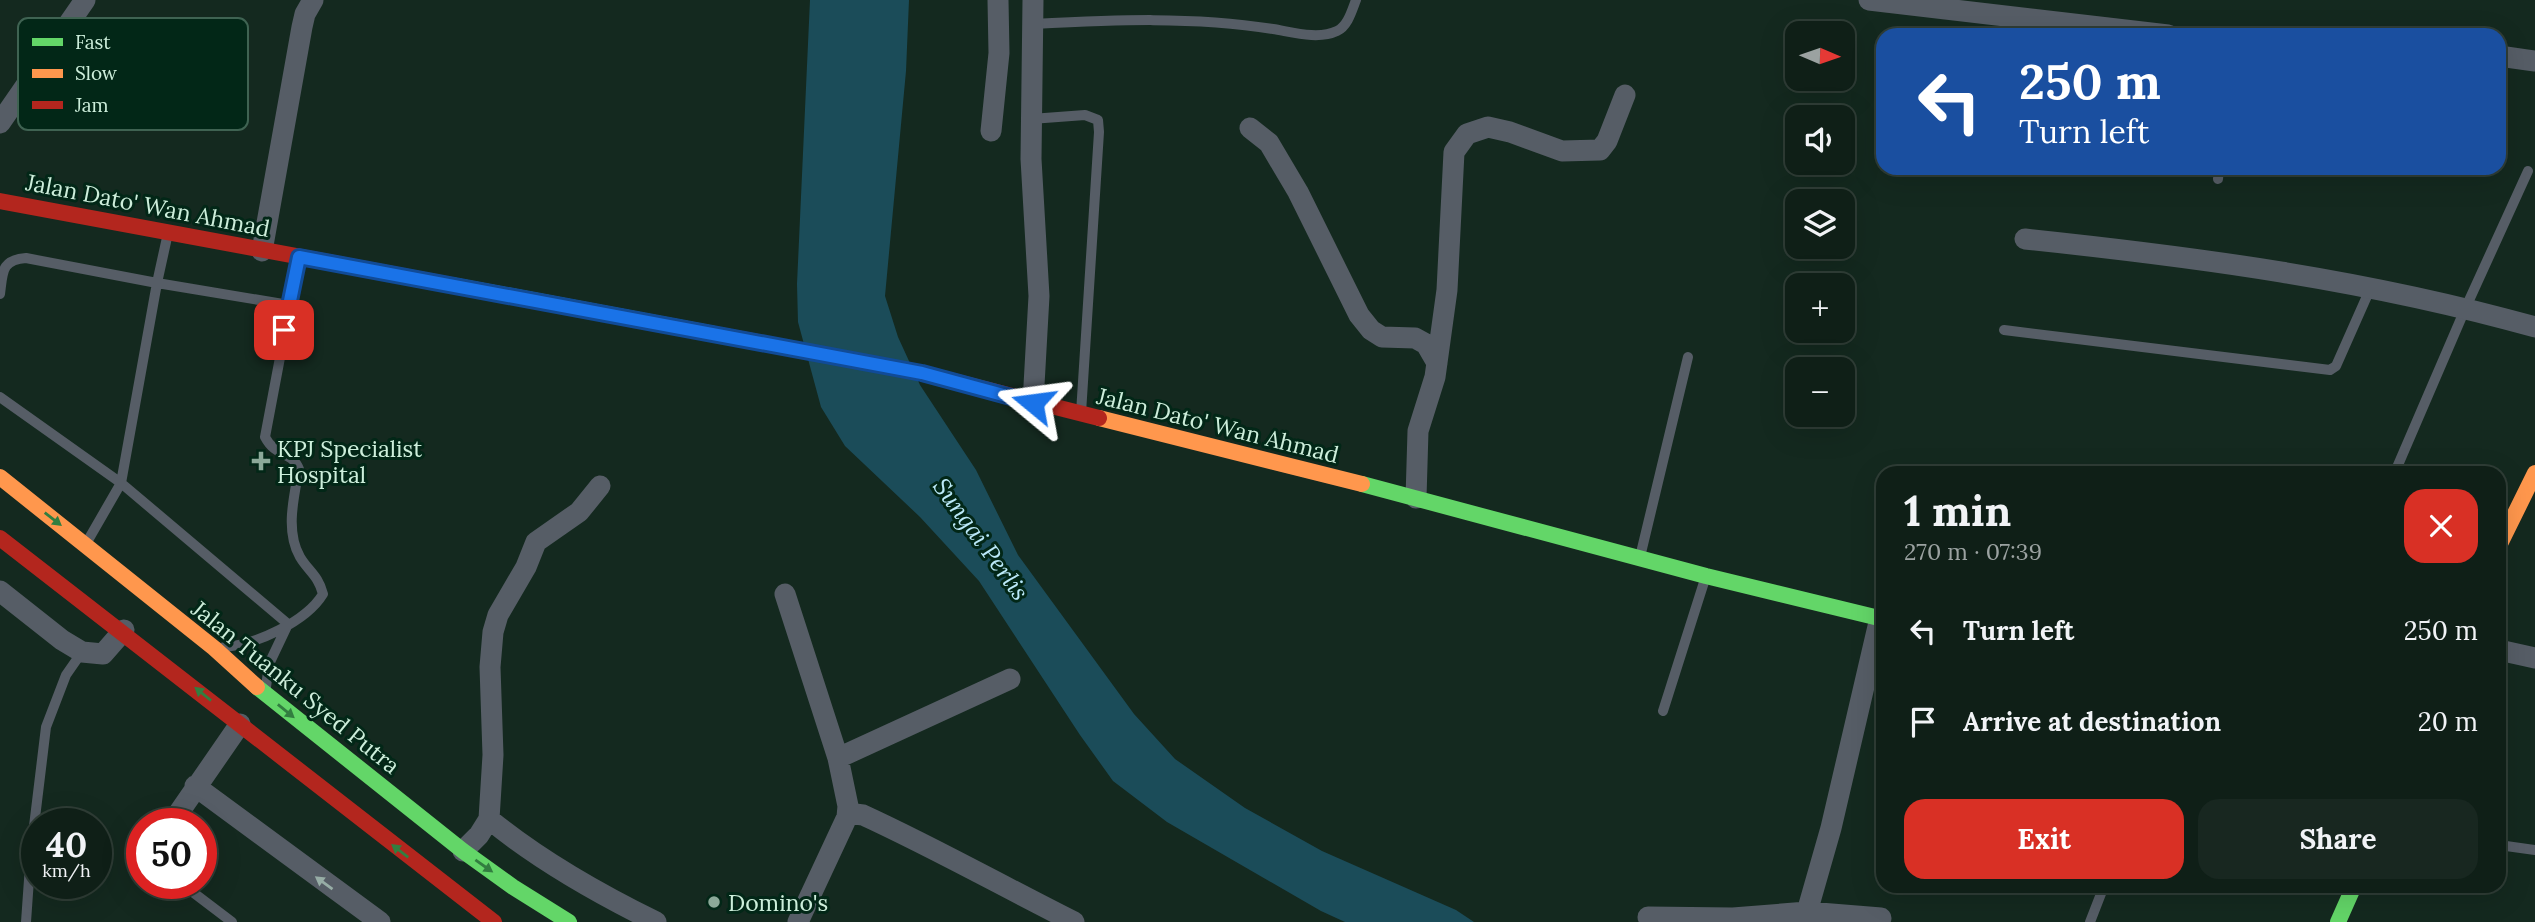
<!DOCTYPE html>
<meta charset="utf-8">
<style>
body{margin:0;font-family:Lora,serif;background:#182720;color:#f1f3f6;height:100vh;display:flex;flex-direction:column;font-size:26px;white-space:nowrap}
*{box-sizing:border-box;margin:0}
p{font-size:23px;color:#9ba2a1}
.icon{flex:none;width:38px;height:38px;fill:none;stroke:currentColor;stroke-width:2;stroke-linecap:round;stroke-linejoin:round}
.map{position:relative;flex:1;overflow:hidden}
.sheet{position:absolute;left:1876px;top:466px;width:630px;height:427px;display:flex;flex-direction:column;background:#0f1f17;border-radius:21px;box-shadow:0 7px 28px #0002,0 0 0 2px #2f3d36}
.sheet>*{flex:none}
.guide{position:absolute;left:1876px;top:28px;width:630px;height:147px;border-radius:21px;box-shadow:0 7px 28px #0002,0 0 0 2px #2f3d36;background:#1a4fa0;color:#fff;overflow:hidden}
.needle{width:46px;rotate:92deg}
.controls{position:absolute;left:1785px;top:21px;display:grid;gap:14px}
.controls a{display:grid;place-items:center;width:70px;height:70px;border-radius:14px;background:#0f1f17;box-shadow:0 7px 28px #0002,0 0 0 2px #2f3d36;font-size:35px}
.speed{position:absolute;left:21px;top:808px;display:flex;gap:14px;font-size:35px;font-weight:700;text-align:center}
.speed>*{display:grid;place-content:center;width:91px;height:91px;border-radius:50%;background:#0f1f17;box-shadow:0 7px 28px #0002,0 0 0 2px #2f3d36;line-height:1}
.speed small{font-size:18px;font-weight:400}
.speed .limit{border:10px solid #d22;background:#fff;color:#111}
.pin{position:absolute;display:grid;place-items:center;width:60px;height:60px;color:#fff;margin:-30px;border-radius:14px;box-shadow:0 4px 10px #0006}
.me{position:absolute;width:77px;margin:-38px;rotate:286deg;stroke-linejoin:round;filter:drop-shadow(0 0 5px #0008)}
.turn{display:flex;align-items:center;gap:24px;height:147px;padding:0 28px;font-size:32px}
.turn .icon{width:91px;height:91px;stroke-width:2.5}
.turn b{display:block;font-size:49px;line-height:60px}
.round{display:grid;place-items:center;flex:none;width:74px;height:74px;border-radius:21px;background:#182720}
.summary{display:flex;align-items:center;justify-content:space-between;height:119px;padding:0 28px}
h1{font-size:42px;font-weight:800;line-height:52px}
.button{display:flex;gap:14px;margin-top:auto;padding:14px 28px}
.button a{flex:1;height:80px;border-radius:21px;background:#d93025;color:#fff;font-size:28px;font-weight:800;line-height:80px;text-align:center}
.button a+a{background:#182720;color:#f1f3f6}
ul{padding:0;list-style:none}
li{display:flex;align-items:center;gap:21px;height:91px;padding:0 28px}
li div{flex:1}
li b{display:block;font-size:26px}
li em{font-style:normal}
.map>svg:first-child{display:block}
.water{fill:#1b4c59}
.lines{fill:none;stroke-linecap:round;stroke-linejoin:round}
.lane{stroke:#565d66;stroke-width:10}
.street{stroke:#565d66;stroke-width:21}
.fast{stroke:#63d668;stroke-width:16}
.slow{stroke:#ff974d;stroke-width:16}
.jam{stroke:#b3261e;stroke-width:16}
.oneway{fill:#327e40}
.oneway2{fill:#97ada6}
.route-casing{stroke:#114b97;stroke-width:18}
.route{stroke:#1a73e8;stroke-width:12}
.poi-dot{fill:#8ca999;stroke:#022717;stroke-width:2.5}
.labels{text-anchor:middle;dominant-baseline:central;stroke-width:6;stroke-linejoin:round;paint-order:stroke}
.street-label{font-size:23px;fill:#cdeedb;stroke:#022717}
.poi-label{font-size:23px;fill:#cdeedb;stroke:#022717;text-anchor:start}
.water-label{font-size:24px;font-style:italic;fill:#bbe9f9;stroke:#022717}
.key{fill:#022717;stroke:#3f6352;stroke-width:2}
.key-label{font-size:19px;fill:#cdeedb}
</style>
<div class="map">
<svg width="2535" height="922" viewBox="0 0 2535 922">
<rect width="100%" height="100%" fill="#14291f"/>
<!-- water -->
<path class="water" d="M810,0h99l-3,71 -21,225 13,41 22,48 56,85 42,85 116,159 41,45 70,49 77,43 134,59 18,12h-129l-24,-11 -154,-89 -54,-41 -33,-46 -101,-154 -59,-64 -75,-71 -24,-39 -23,-85 -1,-38z"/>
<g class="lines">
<!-- lane -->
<path class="lane" d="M1032,24c81,-4 160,-8 241,5 19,3 45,11 64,2 11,-5 15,-21 19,-31
M1031,119l54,-4 13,5 1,12 -18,281
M2218,179l1,-11
M0,294c3,-22 1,-34 26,-36l131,25 132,22
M2004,330l326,40 6,-4 35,-79
M0,397l121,86 167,141
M2395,472l71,-165 62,-136
M87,542l34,-59 36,-200 11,-50
M1640,557l48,-200
M224,647c31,-2 82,-25 99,-53 -5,-19 -14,-22 -23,-37 -15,-26 -6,-60 -1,-88 -7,-18 -23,-11 -34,-32l34,-180
M266,687l3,-23 19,-40
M1663,711l42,-132
M2499,845l36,5
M182,884l50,38
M26,922l5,-71 15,-124 20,-52 16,-23
M2090,922l14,-36"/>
<!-- street -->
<path class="street" d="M1033,0l-2,159 8,137 -6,107
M1869,0l299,35
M2499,56l36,5
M0,123l85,-123
M1250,128l19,15 29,49 61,123 12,15 11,7 33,1 11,6 11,19
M991,131l8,-78 -1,-53
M2025,239c172,18 343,41 510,88
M262,251l40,-224 3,-13 8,-14
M1416,498l2,-67 17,-54 12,-87 7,-138 13,-18 21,-7 22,5 52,19 38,-1 7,-9 18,-46
M0,591l62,49 20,12 21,2 21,-24
M785,594l53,164 10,48 -1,11 -49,105
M2499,650l36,8
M838,758l172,-79
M195,786l185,136
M847,817l8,-3 8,1c72,33 141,72 211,107
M489,819c51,42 108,74 167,103
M171,824l69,-100
M463,851l16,-16 10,-16 4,-64 -3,-88 3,-35 5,-17 28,-48 10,-25 43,-30 21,-26
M1807,912l74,6
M1648,917l85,1 74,-6 24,-84 49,-210"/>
<!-- fast -->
<path class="fast" d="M452,285l263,49
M1362,484l344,92 177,43
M257,687l206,164 50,36 56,35
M2338,922l16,-36"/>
<!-- slow -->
<path class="slow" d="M1099,418l263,66
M0,477l214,171 43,39
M2499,546l36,-73"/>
<!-- jam -->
<path class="jam" d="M0,201l452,84
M715,334l207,39 177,45
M0,538l494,384"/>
</g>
<!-- one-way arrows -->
<defs><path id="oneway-solid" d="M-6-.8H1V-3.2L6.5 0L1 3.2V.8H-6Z" transform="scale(1.75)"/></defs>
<g class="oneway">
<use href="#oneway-solid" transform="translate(53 519) rotate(38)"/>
<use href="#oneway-solid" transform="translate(203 694) rotate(-141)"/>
<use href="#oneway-solid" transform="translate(286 711) rotate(39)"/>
<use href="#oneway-solid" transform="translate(400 851) rotate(-142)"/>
<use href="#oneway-solid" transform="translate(484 866) rotate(35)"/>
</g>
<use class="oneway2" href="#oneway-solid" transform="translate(324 883) rotate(-144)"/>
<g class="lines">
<!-- route casing -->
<g class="route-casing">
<path id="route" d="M284,330l15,-73 623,116 111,30"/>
</g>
<!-- route -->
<use href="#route" class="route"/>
</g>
<!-- markers -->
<g class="poi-dot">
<path d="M257.5 450.5h7v7h7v7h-7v7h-7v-7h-7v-7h7z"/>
<circle cx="714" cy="902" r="7"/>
</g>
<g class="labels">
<!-- street labels -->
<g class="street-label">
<text transform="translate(148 205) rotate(11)">Jalan Dato' Wan Ahmad</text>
<text transform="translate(1218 425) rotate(14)">Jalan Dato' Wan Ahmad</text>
<text transform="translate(296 687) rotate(39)">Jalan Tuanku Syed Putra</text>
</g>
<!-- poi labels -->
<g class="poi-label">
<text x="277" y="448">KPJ Specialist<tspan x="277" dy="26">Hospital</tspan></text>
<text x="728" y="902">Domino's</text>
</g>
<!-- water labels -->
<g class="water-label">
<text transform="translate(981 539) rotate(54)">Sungai Perlis</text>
</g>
</g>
<!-- legend -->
<rect x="18" y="18" width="230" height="112" rx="10" class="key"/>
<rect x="32" y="38" width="31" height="8" fill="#63d668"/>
<rect x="32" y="69" width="31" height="9" fill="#ff974d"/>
<rect x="32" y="101" width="31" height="8" fill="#b3261e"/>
<g class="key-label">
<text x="75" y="49">Fast</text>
<text x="75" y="80">Slow</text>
<text x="75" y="112">Jam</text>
</g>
</svg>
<div class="controls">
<a><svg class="needle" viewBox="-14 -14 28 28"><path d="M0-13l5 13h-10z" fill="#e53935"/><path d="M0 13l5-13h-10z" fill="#9ba2a1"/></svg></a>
<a><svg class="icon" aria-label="sound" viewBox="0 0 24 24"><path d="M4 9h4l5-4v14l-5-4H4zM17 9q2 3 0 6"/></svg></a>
<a><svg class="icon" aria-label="layers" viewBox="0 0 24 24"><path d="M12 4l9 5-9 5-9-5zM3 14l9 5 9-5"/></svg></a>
<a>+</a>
<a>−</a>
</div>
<div class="speed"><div>40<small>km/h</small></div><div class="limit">50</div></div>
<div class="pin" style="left:284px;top:330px;background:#d93025"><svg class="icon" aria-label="arrive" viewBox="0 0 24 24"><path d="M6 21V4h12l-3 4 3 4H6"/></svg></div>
<svg class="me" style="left:1033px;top:403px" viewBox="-20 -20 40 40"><path d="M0-17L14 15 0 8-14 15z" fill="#1a73e8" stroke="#fff" stroke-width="4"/></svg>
<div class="guide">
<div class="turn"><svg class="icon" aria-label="left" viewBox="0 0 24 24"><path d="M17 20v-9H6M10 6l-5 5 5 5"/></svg><div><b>250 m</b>Turn left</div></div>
</div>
<section class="sheet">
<div class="summary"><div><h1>1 min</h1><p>270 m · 07:39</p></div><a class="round" style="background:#d93025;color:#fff"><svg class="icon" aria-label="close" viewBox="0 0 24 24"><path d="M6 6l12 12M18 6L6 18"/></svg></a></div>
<ul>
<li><svg class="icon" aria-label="left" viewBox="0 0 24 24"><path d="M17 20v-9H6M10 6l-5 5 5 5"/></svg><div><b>Turn left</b></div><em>250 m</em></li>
<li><svg class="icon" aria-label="arrive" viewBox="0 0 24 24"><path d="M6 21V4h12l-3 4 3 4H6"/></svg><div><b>Arrive at destination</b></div><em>20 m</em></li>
</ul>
<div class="button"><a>Exit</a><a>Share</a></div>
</section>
</div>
